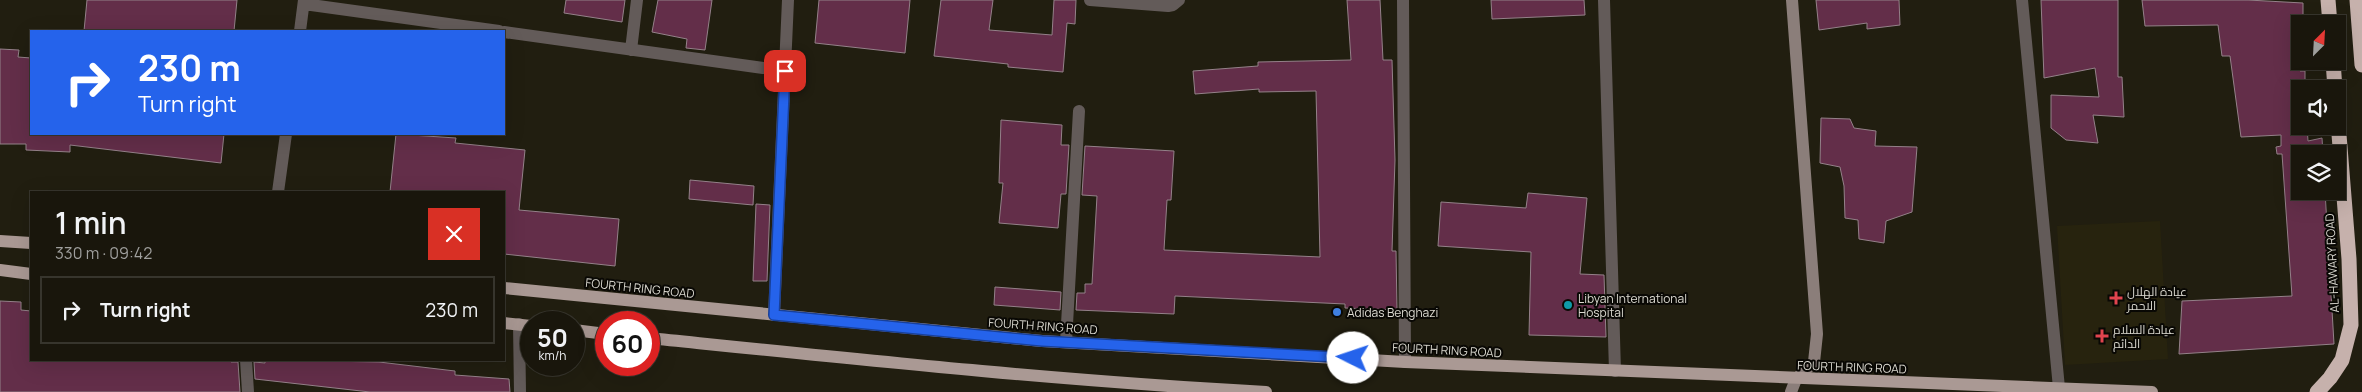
<!DOCTYPE html>
<meta charset="utf-8">
<style>
body{margin:0;font-family:Manrope,Cairo,sans-serif;background:#26231a;color:#f1f3f6;height:100vh;display:flex;flex-direction:column;font-size:19px;white-space:nowrap}
*{box-sizing:border-box;margin:0}
p{font-size:16px;color:#9f9f9d}
.icon{flex:none;width:28px;height:28px;fill:none;stroke:currentColor;stroke-width:2;stroke-linecap:round;stroke-linejoin:round}
.map{position:relative;flex:1;overflow:hidden}
.side{position:absolute;left:30px;top:191px;width:475px;height:170px;display:flex;flex-direction:column;background:#19160c;border-radius:0px;box-shadow:0 5px 20px #0002,0 0 0 1px #37352d}
.side>*{flex:none}
.top-card{position:absolute;left:30px;top:30px;width:475px;height:105px;border-radius:0px;box-shadow:0 5px 20px #0002,0 0 0 1px #37352d;background:#2563eb;color:#fff;overflow:hidden}
.needle{width:32px;rotate:24deg}
.controls{position:absolute;left:2291px;top:15px;display:grid;gap:10px}
.controls a{display:grid;place-items:center;width:55px;height:55px;border-radius:0px;background:#19160c;box-shadow:0 5px 20px #0002,0 0 0 1px #37352d;font-size:25px}
.speed{position:absolute;left:520px;top:311px;display:flex;gap:10px;font-size:25px;font-weight:700;text-align:center}
.speed>*{display:grid;place-content:center;width:65px;height:65px;border-radius:50%;background:#19160c;box-shadow:0 5px 20px #0002,0 0 0 1px #37352d;line-height:1}
.speed small{font-size:12px;font-weight:400}
.speed .limit{border:8px solid #d22;background:#fff;color:#111}
.pin{position:absolute;display:grid;place-items:center;width:42px;height:42px;color:#fff;margin:-21px;border-radius:10px;box-shadow:0 2px 8px #0006}
.me{position:absolute;width:55px;margin:-28px;rotate:274deg;stroke-linejoin:round;filter:drop-shadow(0 0 4px #0008)}
.turn{display:flex;align-items:center;gap:18px;height:105px;padding:0 25px;font-size:22px}
.turn .icon{width:65px;height:65px;stroke-width:2.5}
.turn b{display:block;font-size:35px;line-height:42px}
.round{display:grid;place-items:center;flex:none;width:52px;height:52px;border-radius:0px;background:#26231a}
.summary{display:flex;align-items:center;justify-content:space-between;height:85px;padding:0 25px}
h1{font-size:30px;font-weight:600;line-height:38px}
ul{padding:0;list-style:none}
li{display:flex;align-items:center;gap:15px;height:68px;margin:0 10px 8px;padding:0 15px;border:2px solid #37352d;border-radius:0px}
li div{flex:1}
li b{display:block;font-size:19px}
li em{font-style:normal}
.map>svg:first-child{display:block}
.built{fill:#27230e}
.building{fill:#632e49;stroke:#948189}
.lines{fill:none;stroke-linecap:round;stroke-linejoin:round}
.street{stroke:#635b59;stroke-width:12}
.secondary{stroke:#8b7e7a;stroke-width:12}
.primary{stroke:#aa9994;stroke-width:12}
.highway{stroke:#c6b1ac;stroke-width:15}
.route-casing{stroke:#184099;stroke-width:12}
.route{stroke:#2563eb;stroke-width:9}
.health-dot{fill:#e0444e;stroke:#090804;stroke-width:2}
.culture-dot{fill:#0f9aa8;stroke:#090804;stroke-width:2}
.shop-dot{fill:#3f7fe0;stroke:#090804;stroke-width:2}
.labels{text-anchor:middle;dominant-baseline:central;stroke-width:4;stroke-linejoin:round;paint-order:stroke}
.street-label{font-size:12px;fill:#dcdad1;stroke:#090804}
.poi-label{font-size:12px;fill:#dcdad1;stroke:#090804;text-anchor:start}
</style>
<div class="map">
<svg width="2362" height="392" viewBox="0 0 2362 392">
<rect width="100%" height="100%" fill="#211e10"/>
<!-- built -->
<path class="built" d="M2160,221l8,138 -103,6 -8,-139z"/>
<!-- building -->
<path class="building" d="M87,0h150l-3,31h-150z
M566,0h59l-3,22 -58,-9z
M658,0h54l-7,50 -19,-2 1,-9 -35,-7z
M819,0h91l-5,53 -90,-10z
M941,0h52l-4,30 63,5 2,-35h22l-1,24 -8,-1 -4,49 -55,-5v-3l-74,-8z
M1347,0h33l3,60h9l3,100 -3,91h4l1,59 -52,-2v-4l-170,-8 -1,18 -98,-4 1,-17h8v-9h7l5,-88 -15,-1 3,-49 89,5 -3,49h-4l-3,50 156,7 -4,-166 -57,1v-3l-64,5 -2,-23 65,-5v-4l93,-2z
M1491,0h93l1,15 -93,4z
M1816,0h83l1,25 -33,4v-6l-48,7z
M2041,0h77v77h4l2,40 -31,-2 5,28 -32,-3 -15,-12v-33l48,2 -4,-29 -51,10z
M2142,0h106l55,3v21h-3v47h5v18h-5v37h7l1,15 14,-3 1,16h-23v37h25l9,153 -155,10 3,-53 110,-5 -10,-142h-5l-1,-7 5,-1v-11l-40,2 -11,-81h-8l-4,-31 -73,1z
M0,49l19,1 -1,7 13,1v76h193l-3,29 -151,-18v7l-44,-2v-6h-26z
M1821,118l29,1 4,9 22,3 -1,15 42,1 -5,65 -26,9 -2,22 -25,-4 -1,-19 -13,-2 -1,-32 -4,-19 -20,-4z
M1001,120l61,5 -1,20h8l-3,49h-5l-3,34 -59,-5 4,-40h-4z
M396,134l60,4 -1,5 70,7 -6,60 100,9 -4,47 -111,-12v-62h-114z
M690,180l64,6 -1,19 -64,-6z
M1528,193l59,5 -7,76 24,1 2,62 -77,-2 2,-83 -93,-6 3,-44 85,6z
M756,204l14,1 -3,76h-14z
M995,287l66,5 -1,18 -66,-5z
M0,301l21,1v8l10,1v49h200v2h7l2,30h-240z
M265,360l114,2 76,9v4l54,4 1,13h-140l-115,-13 -1,-17 11,1z"/>
<g class="lines">
<!-- street -->
<path class="street" d="M1090,0l78,6 5,-1 6,-5
M1403,0l2,362
M1604,0l11,371
M2022,0l37,388
M304,4l195,27
M300,31l4,-31
M504,32l281,39
M631,50l6,-50
M278,192l8,-58
M774,315l14,-315
M519,324l1,68
M1066,342l13,-231
M246,360l2,32"/>
<!-- secondary -->
<path class="secondary" d="M1791,392l5,-13 18,-17 3,-28 -25,-334"/>
<!-- primary -->
<path class="primary" d="M0,241l31,2
M0,270l31,4
M504,288l538,53 363,21 747,30
M504,323l27,3
M574,330l32,4
M649,338c205,21 410,43 617,54"/>
<!-- highway -->
<path class="highway" d="M2328,0l2,24
M2357,0l5,65
M2333,61l2,28
M2317,392l13,-14 12,-18 9,-35 -2,-66 -11,-137"/>
</g>
<g class="lines">
<!-- route casing -->
<g class="route-casing">
<path id="route" d="M785,71l-11,244 268,26 311,17"/>
</g>
<!-- route -->
<use href="#route" class="route"/>
</g>
<!-- markers -->
<g class="health-dot">
<path d="M2113.5 290.5h5v5h5v5h-5v5h-5v-5h-5v-5h5z"/>
<path d="M2099.5 328.5h5v5h5v5h-5v5h-5v-5h-5v-5h5z"/>
</g>
<circle class="culture-dot" cx="1568" cy="305" r="5"/>
<circle class="shop-dot" cx="1337" cy="312" r="5"/>
<g class="labels">
<!-- street labels -->
<g class="street-label">
<text transform="translate(2332 263) rotate(-93)">AL-HAWARY ROAD</text>
<text transform="translate(640 288) rotate(6)">FOURTH RING ROAD</text>
<text transform="translate(1043 326) rotate(4)">FOURTH RING ROAD</text>
<text transform="translate(1447 350) rotate(3)">FOURTH RING ROAD</text>
<text transform="translate(1852 367) rotate(2)">FOURTH RING ROAD</text>
</g>
<!-- poi labels -->
<g class="poi-label">
<text x="2127" y="291">عيادة الهلال<tspan x="2127" dy="14">الاحمر</tspan></text>
<text x="1578" y="298">Libyan International<tspan x="1578" dy="14">Hospital</tspan></text>
<text x="1347" y="312">Adidas Benghazi</text>
<text x="2113" y="329">عيادة السلام<tspan x="2113" dy="14">الدائم</tspan></text>
</g>
</g>
</svg>
<div class="controls">
<a><svg class="needle" viewBox="-14 -14 28 28"><path d="M0-13l5 13h-10z" fill="#e53935"/><path d="M0 13l5-13h-10z" fill="#9f9f9d"/></svg></a>
<a><svg class="icon" aria-label="sound" viewBox="0 0 24 24"><path d="M4 9h4l5-4v14l-5-4H4zM17 9q2 3 0 6"/></svg></a>
<a><svg class="icon" aria-label="layers" viewBox="0 0 24 24"><path d="M12 4l9 5-9 5-9-5zM3 14l9 5 9-5"/></svg></a>
</div>
<div class="speed"><div>50<small>km/h</small></div><div class="limit">60</div></div>
<div class="pin" style="left:785px;top:71px;background:#d93025"><svg class="icon" aria-label="arrive" viewBox="0 0 24 24"><path d="M6 21V4h12l-3 4 3 4H6"/></svg></div>
<svg class="me" style="left:1353px;top:358px" viewBox="-20 -20 40 40"><circle r="19" fill="#fff"/><path d="M0-13L10 11 0 6-10 11z" fill="#2563eb"/></svg>
<div class="top-card">
<div class="turn"><svg class="icon" aria-label="right" viewBox="0 0 24 24"><path d="M7 20v-9h11M14 6l5 5-5 5"/></svg><div><b>230 m</b>Turn right</div></div>
</div>
<section class="side">
<div class="summary"><div><h1>1 min</h1><p>330 m · 09:42</p></div><a class="round" style="background:#d93025;color:#fff"><svg class="icon" aria-label="close" viewBox="0 0 24 24"><path d="M6 6l12 12M18 6L6 18"/></svg></a></div>
<ul>
<li><svg class="icon" aria-label="right" viewBox="0 0 24 24"><path d="M7 20v-9h11M14 6l5 5-5 5"/></svg><div><b>Turn right</b></div><em>230 m</em></li>
</ul>
</section>
</div>
